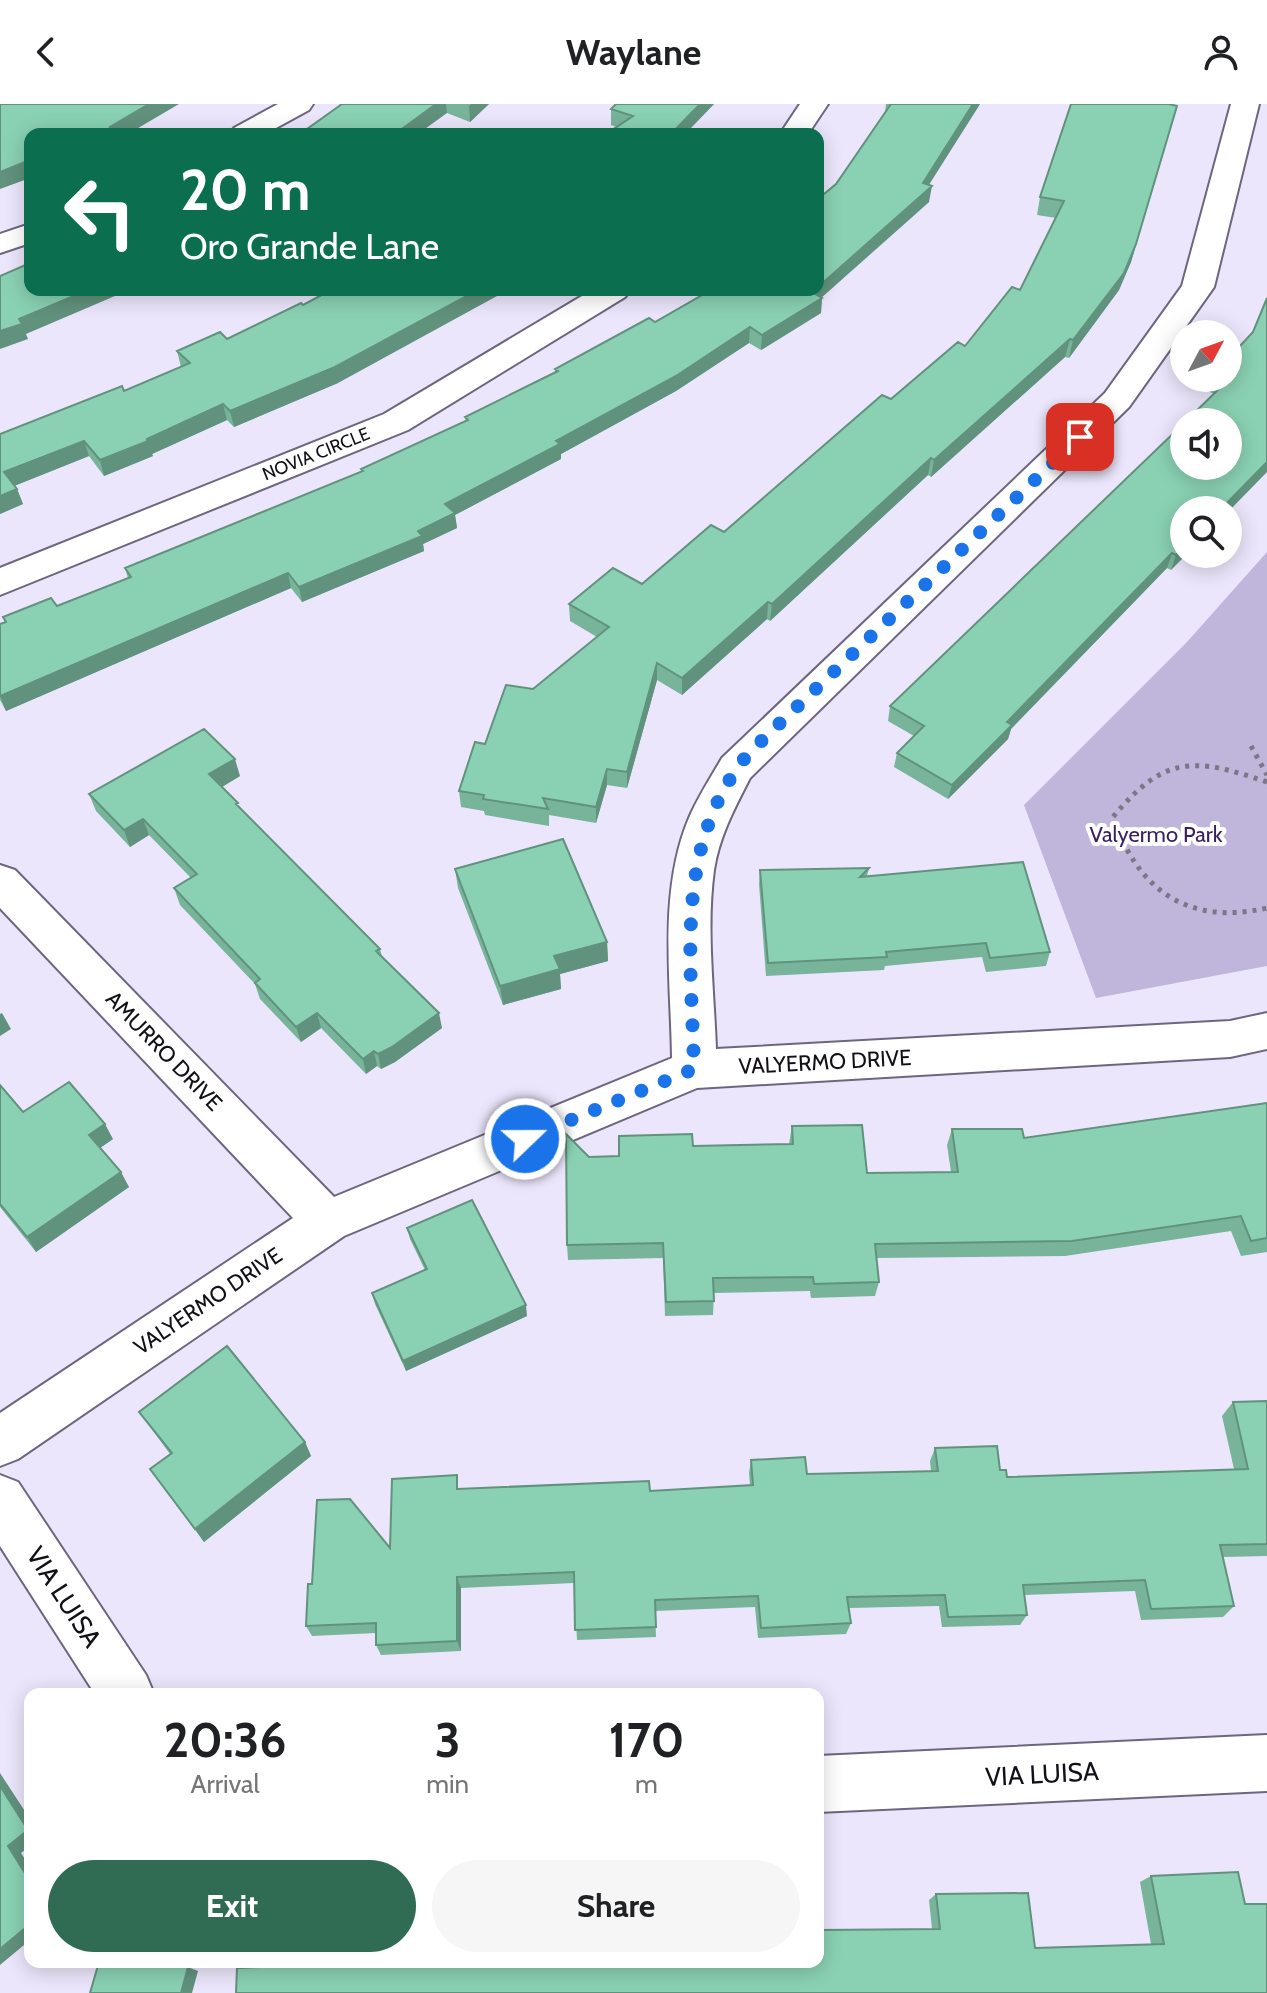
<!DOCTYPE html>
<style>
body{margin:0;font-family:Cabin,sans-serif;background:#f6f6f6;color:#202124;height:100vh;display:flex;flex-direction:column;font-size:30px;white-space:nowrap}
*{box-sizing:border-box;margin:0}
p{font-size:26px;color:#757577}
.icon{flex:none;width:44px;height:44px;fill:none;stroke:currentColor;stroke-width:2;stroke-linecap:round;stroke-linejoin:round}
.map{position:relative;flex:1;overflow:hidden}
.details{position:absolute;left:24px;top:1584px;width:800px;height:280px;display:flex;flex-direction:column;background:#fff;border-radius:16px;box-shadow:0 4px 20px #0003}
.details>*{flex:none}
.banner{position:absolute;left:24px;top:24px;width:800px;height:168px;border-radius:16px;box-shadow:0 4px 20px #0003;background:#0b6e4f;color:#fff;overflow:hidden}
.needle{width:52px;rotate:49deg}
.controls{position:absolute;left:1170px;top:216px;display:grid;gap:16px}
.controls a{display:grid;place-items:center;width:72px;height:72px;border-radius:50%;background:#fff;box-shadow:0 4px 20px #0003;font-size:40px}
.pin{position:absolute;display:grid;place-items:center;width:68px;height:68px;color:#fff;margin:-34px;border-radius:16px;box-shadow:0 4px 12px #0006}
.me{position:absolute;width:88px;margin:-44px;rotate:68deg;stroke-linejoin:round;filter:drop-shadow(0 0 6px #0008)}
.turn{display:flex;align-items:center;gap:28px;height:168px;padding:0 24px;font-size:36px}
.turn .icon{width:104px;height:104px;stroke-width:2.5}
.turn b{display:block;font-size:56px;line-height:68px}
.eta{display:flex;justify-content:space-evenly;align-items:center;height:136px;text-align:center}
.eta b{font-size:48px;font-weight:800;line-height:56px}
.primary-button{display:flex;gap:16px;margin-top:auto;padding:16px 24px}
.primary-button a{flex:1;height:92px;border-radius:48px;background:#306b54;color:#fff;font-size:32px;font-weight:800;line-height:92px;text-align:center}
.primary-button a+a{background:#f6f6f6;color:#202124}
header{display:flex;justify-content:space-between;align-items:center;height:104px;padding:0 24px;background:#fff;font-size:36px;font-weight:800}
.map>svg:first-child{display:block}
.green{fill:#c0b5db}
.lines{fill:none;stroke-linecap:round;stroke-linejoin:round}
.minor-casing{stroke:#6d667e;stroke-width:4}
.path{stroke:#7b7786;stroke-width:5;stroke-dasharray:4 6;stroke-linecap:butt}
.minor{fill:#fff;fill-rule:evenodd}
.wall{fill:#77b49a}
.shaded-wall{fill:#61927d}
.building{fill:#8ad1b3;stroke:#61927d;stroke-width:2}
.route{stroke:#1a73e8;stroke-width:14;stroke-dasharray:0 25.2}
.labels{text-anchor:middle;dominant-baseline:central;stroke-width:8;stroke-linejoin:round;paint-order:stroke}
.far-street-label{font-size:18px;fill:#120f18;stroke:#fff}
.park-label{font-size:22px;fill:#3a1e62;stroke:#fff}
.street-label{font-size:22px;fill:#120f18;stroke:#fff}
.near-street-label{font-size:26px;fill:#120f18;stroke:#fff}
</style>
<header><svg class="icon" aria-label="back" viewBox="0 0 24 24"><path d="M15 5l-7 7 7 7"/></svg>Waylane<svg class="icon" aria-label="person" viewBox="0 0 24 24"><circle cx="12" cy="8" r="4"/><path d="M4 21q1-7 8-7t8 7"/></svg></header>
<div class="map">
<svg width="1267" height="1889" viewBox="0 0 1267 1889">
<rect width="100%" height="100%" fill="#ece6fc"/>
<!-- green -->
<path class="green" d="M1267,448v414l-171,32 -72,-193 163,-163z"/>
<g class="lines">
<!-- minor casing -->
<g class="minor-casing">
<path id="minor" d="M278,0h35l-4,6 -44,24h-35l4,-6z
M800,0h28l-20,30h-28z
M1231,0h28l-45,183 -85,120 -379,371c-15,29 -31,59 -36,92 -8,58 0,121 2,179l514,-28 37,-8v36l-37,8 -533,31 -353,148 -326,223 -18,7v-53l293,-195 -293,-310v-43l15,5 319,327 338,-139c-1,-77 -14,-167 17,-240 9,-21 22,-41 33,-60l383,-365 77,-107z
M30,120v19l-30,10v-19z
M592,186h38l-5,7 -217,133 -408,165v-27l384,-154z
M0,1371l18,7 128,193 8,19h-59l-95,-148z
M1267,1631v56l-449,21v-56z"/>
</g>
<!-- path -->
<path class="path" d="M1251,642l16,29
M1267,678c-73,-25 -103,-27 -154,35 25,74 76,109 154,91"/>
<!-- minor -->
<use href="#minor" class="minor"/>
</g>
<!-- wall -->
<path class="wall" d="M342,0h147l-19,18 -23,-9z
M714,0l-29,30h-79l11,-7 -6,-2v-16z
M886,0h94l-51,81v17l-107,95 -1,16 -60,37 -12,-7 -73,48 -115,63v5l-106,56 2,13 -34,16 1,7 -122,51 -11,-14 -285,123 -6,-11v-76l5,-2 -2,-5 54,-11 71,-28 -3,-10 236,-96v-3l105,-48 -1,-4 90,-44v-4l100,-47 163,-32 18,-106 49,-72z
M1172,19l-41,139 -12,28 -50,68 -4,-1 -134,120 -3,-2 -158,146 -3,-2 -85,76 -25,-15 -30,108 -20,-3 -11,38 -47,-8v11l-64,-11 -1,-4 -23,-4 -2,-16 26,-47 48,-55 64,-52 -27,-16 -1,-17 73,-20 82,-52 167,-133 74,-53 55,-56 36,-72 -19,-3 3,-18z
M1253,228l-69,222 -13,16 -4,-2 -156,161 -3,10 -60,60 -54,-32 3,-14 17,-17 -26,-15 2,-15 324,-312 -6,-3 4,-13h16z
M227,235l111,44 -104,44 -7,-7 -75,34 1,2 -49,20 -15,-20 -75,30 3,3 6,15 -23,10v-80l124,-43 57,-24 -4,-16z
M240,672l-18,11 18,22 140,140 2,8 60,71 -47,34 -14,7 -4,-3 -11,8 -45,-46 -20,14 -41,-43 -5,-15 -75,-79 -6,-17 17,-10 -42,-43 -19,12 -34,-36 -7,-17z
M869,764l-2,8 183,76 -4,14 -60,6 -4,-15 -97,9 -1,4 -118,6 -7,-92 1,-14z
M455,765l152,73 1,19 -48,13 1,15 -58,16 -45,-117z
M0,981l23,27 90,27 -13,9 29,39 -93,65 -36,-45z
M1267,999v149l-26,4 -10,-25 -166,25 -188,2 2,24 -4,14 -64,2 -1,-7 -96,2 -1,22 -48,1 -2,-58 -95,2 -1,-15 22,-88 30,-1 74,-10 96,-2 3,-18 75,47 84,-1 -4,-27 5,-16 72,9z
M407,1124l120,88 -121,55 -31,-67 -3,-11 53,-23 -15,-31z
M1267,1297v155l-44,1 11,49 -11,11 -82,3 -6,-29 -111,4 3,20 -7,10 -78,2 -3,-21 -90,2 2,15 -5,11 -88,4 -3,-31 -100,4 1,26 -79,3 -3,-57 -113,5v63l-80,4 -5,-10v-12l-64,3 -6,-10 6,-42 78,-36 260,-57 100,-6 -1,-12 2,-13 56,14 124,-3 -1,-10 5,-13 65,22 7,7 227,-8 -12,-53 11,-14z
M139,1308l166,30 6,14 -107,86 -54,-73 20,-15z
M1151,1772l94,28 22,89 -959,-28 624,-36 -3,-29 7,-6 99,54 116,-4 -11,-62z"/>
<!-- shaded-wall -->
<path class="shaded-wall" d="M149,0h30l-51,30h-22l4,-7z
M436,0h10l1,9 -29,21h-23z
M471,0h18l-19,18 -1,-16z
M700,0h14l-29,30h-14z
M973,0h7l-56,88 8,-6 -3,16 -108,96h1l-1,15 -60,37 1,-15 52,-45h4v-3l105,-104z
M1172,19l-41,139 -12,28 -50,68 4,-18z
M30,56v18l-30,11v-17z
M88,186h41l-103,44 2,5 -28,10v-18l19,-12z
M478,186h30l-170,93 -104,44 -4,-16z
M750,223l-1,16 -73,48 -115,63v5l-106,56 2,13 -34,16 1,7 -122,51 -3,-15 119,-56 27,-27 111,-63z
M1070,235l-5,18 -134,120 3,-17z
M223,300l4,16 -75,34 1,2 -49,20 -4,-16z
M84,337l5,15 -80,32 -5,-16z
M931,354l-3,17 -158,146 2,-17z
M1267,358v10l-39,40v-2h-8z
M17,385l6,15 -23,10v-18z
M1184,443v7h3l-16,16 5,-15z
M1172,449l-5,15 -156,161 -3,10 -60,60 4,-14 55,-63z
M288,469l3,15 -285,123 -6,-15z
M768,498l-1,17 -85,76v-17z
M657,559v17l-30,108v-16z
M235,655l5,17 -25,15 -6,-17z
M607,665v16l-11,38v-16z
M143,715l6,16 -19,12 -6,-17z
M607,838l1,19 -48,13 1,15 -58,16 -3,-19 54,-30z
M2,909l9,16 -11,7v-22z
M317,909l4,15 -20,14 -5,-15z
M439,909l3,15 -47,34 -14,7 -3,-15z
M374,947l3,15 -11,8 -3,-15z
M105,1020l8,15 -16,11 -8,-15z
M121,1068l8,15 -93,65 -9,-15z
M526,1201l1,11 -121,55 -3,-10z
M305,1338l6,14 -107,86 -9,-13z
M457,1473l4,11v63l-4,-10z
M0,1669l30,46v27l-9,7 9,14v14l-22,-35 -8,-60z
M30,1820v16l-30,25v-16z
M188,1863l10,4 -6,22h-11z"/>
<!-- building -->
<path class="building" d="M0,0h149l-39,23 5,3 -9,4h-76v26l-30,12z
M342,0h94l-41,30h-95z
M616,0h84l-29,30h-65l27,-18 -22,-7z
M891,0h82l-50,79 9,3 -114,101v-88l18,-15z
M1071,0h98l8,2 -41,138 -12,29 -51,67 -3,-1 -136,121 -3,-2 -159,146 -4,-2 -86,76 -25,-15 -30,109 -20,-3 -11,38 -53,-9 5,11 -65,-10 1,-4 -25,-4 16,-49 10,2 21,-59 27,4 76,-62 -40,-23 44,-36 29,16 69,-59 13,7 158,-137 9,4 67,-57 7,4 47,-59 8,3 44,-89 -24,-4z
M30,159v27h58l-69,29 3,5 -22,7v-55z
M331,186h147l-143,77 -105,44 -7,-7 -76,35 1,2 -48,19 -16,-19 -80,31 13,17 -17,7v-62l122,-48 2,5 66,-28 -13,-12 43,-19 7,7 74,-36 2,2z
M711,186h103l-2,2 10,6 -60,37 -12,-8 -74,49 -120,65 4,3 -115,60 10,9 -37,18 4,5 -123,51 -11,-14 -288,123v-72l6,-2 -3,-5 48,-19 6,8 74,-29 -6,-9 238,-97 -2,-2 107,-49 -3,-3 93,-46 -3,-2 94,-51 6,4z
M1267,194v164l-47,48h-36v37l-8,8 -4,-2 -165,169 5,3 -60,60 -55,-32 27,-27 -34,-20 294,-283v43h44v-44h-43l42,-41 -8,-3h9v-19l25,-27z
M204,625l31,30 -26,15 29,29 -2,1 144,145 -4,2 63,62 -47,34 -14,7 -4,-3 -11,8 -46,-46 -21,14 -41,-44 5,-4 -86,-91 23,-14 -54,-55 -19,11 -35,-36z
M563,735l44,103 -53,14 6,13 -60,17 -45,-117z
M1023,758l27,90 -60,6 -4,-15 -100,9 1,5 -119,6 -8,-93 109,-2 -9,9z
M69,978l36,42 -16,11 32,37 -94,65 -27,-33v-119l23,27z
M1267,999v135l-16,3 -10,-25 -169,25 -197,3 4,38 -65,2 -1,-7 -100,1 1,23 -48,1 -3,-59 -96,2 -1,-111 23,23 30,-1v-20l73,-2 1,12 100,-2 -1,-18 70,-1 5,48 91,-1 -6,-43h70l2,9z
M472,1096l54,105 -123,56 -31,-68 55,-24 -20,-41z
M227,1242l78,96 -110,87 -45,-60 22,-16 -33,-41z
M1267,1297v143l-47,1 14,61 -83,3 -6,-29 -122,5 4,30 -79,2 -3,-22 -98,2 4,26 -90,5 -3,-32 -103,4 1,27 -81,3 -1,-58 -117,5v64l-81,4v-22l-70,3 2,-42h4l5,-84 33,-1 40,49 2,-69 65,-4v14l192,-8 1,10 103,-6 -2,-25 54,-3 2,17 131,-3 -3,-23 62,-2 3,24h6l1,7 241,-8 -15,-67z
M0,1682l28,44 -20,16 22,35v43l-30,25z
M1238,1768l7,32h22v89h-1031l1,-25 71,-3v-3h510v-32l122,-1 -4,-35 92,-1 7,55 129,-4 -13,-68z
M99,1858h63l26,5 -7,26h-91z"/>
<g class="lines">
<!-- route -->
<path class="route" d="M525,1035l169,-70c-2,-102 -19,-210 42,-299 11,-17 28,-31 42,-45l302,-288"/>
</g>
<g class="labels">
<!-- far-street labels -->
<g class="far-street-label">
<text transform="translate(316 350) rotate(-22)">NOVIA CIRCLE</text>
</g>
<!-- park labels -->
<g class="park-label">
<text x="1156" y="730">Valyermo Park</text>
</g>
<!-- street labels -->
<g class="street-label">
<text transform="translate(164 947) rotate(46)">AMURRO DRIVE</text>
<text transform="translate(825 958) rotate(-3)">VALYERMO DRIVE</text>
<text transform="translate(208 1197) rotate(-34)">VALYERMO DRIVE</text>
</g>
<!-- near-street labels -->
<g class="near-street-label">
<text transform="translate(64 1493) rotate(57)">VIA LUISA</text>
<text transform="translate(1042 1670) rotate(-3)">VIA LUISA</text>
</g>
</g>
</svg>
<div class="controls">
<a><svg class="needle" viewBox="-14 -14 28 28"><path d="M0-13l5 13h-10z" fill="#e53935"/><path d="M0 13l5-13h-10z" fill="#757577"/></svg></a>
<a><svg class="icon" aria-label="sound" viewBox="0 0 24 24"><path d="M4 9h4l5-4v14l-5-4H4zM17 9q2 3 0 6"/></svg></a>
<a><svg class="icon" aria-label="search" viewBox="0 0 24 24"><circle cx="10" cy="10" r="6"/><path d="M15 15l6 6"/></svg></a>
</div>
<div class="pin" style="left:1080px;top:333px;background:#d93025"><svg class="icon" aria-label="arrive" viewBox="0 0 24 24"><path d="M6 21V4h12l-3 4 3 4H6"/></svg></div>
<svg class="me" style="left:525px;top:1035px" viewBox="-20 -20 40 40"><circle r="17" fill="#1a73e8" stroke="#fff" stroke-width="3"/><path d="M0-11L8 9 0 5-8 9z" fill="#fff"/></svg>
<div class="banner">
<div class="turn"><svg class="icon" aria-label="left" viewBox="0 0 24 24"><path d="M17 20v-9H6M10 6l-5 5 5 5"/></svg><div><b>20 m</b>Oro Grande Lane</div></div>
</div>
<section class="details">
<div class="eta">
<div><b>20:36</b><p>Arrival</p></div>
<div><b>3</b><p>min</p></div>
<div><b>170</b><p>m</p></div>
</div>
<div class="primary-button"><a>Exit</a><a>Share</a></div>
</section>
</div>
